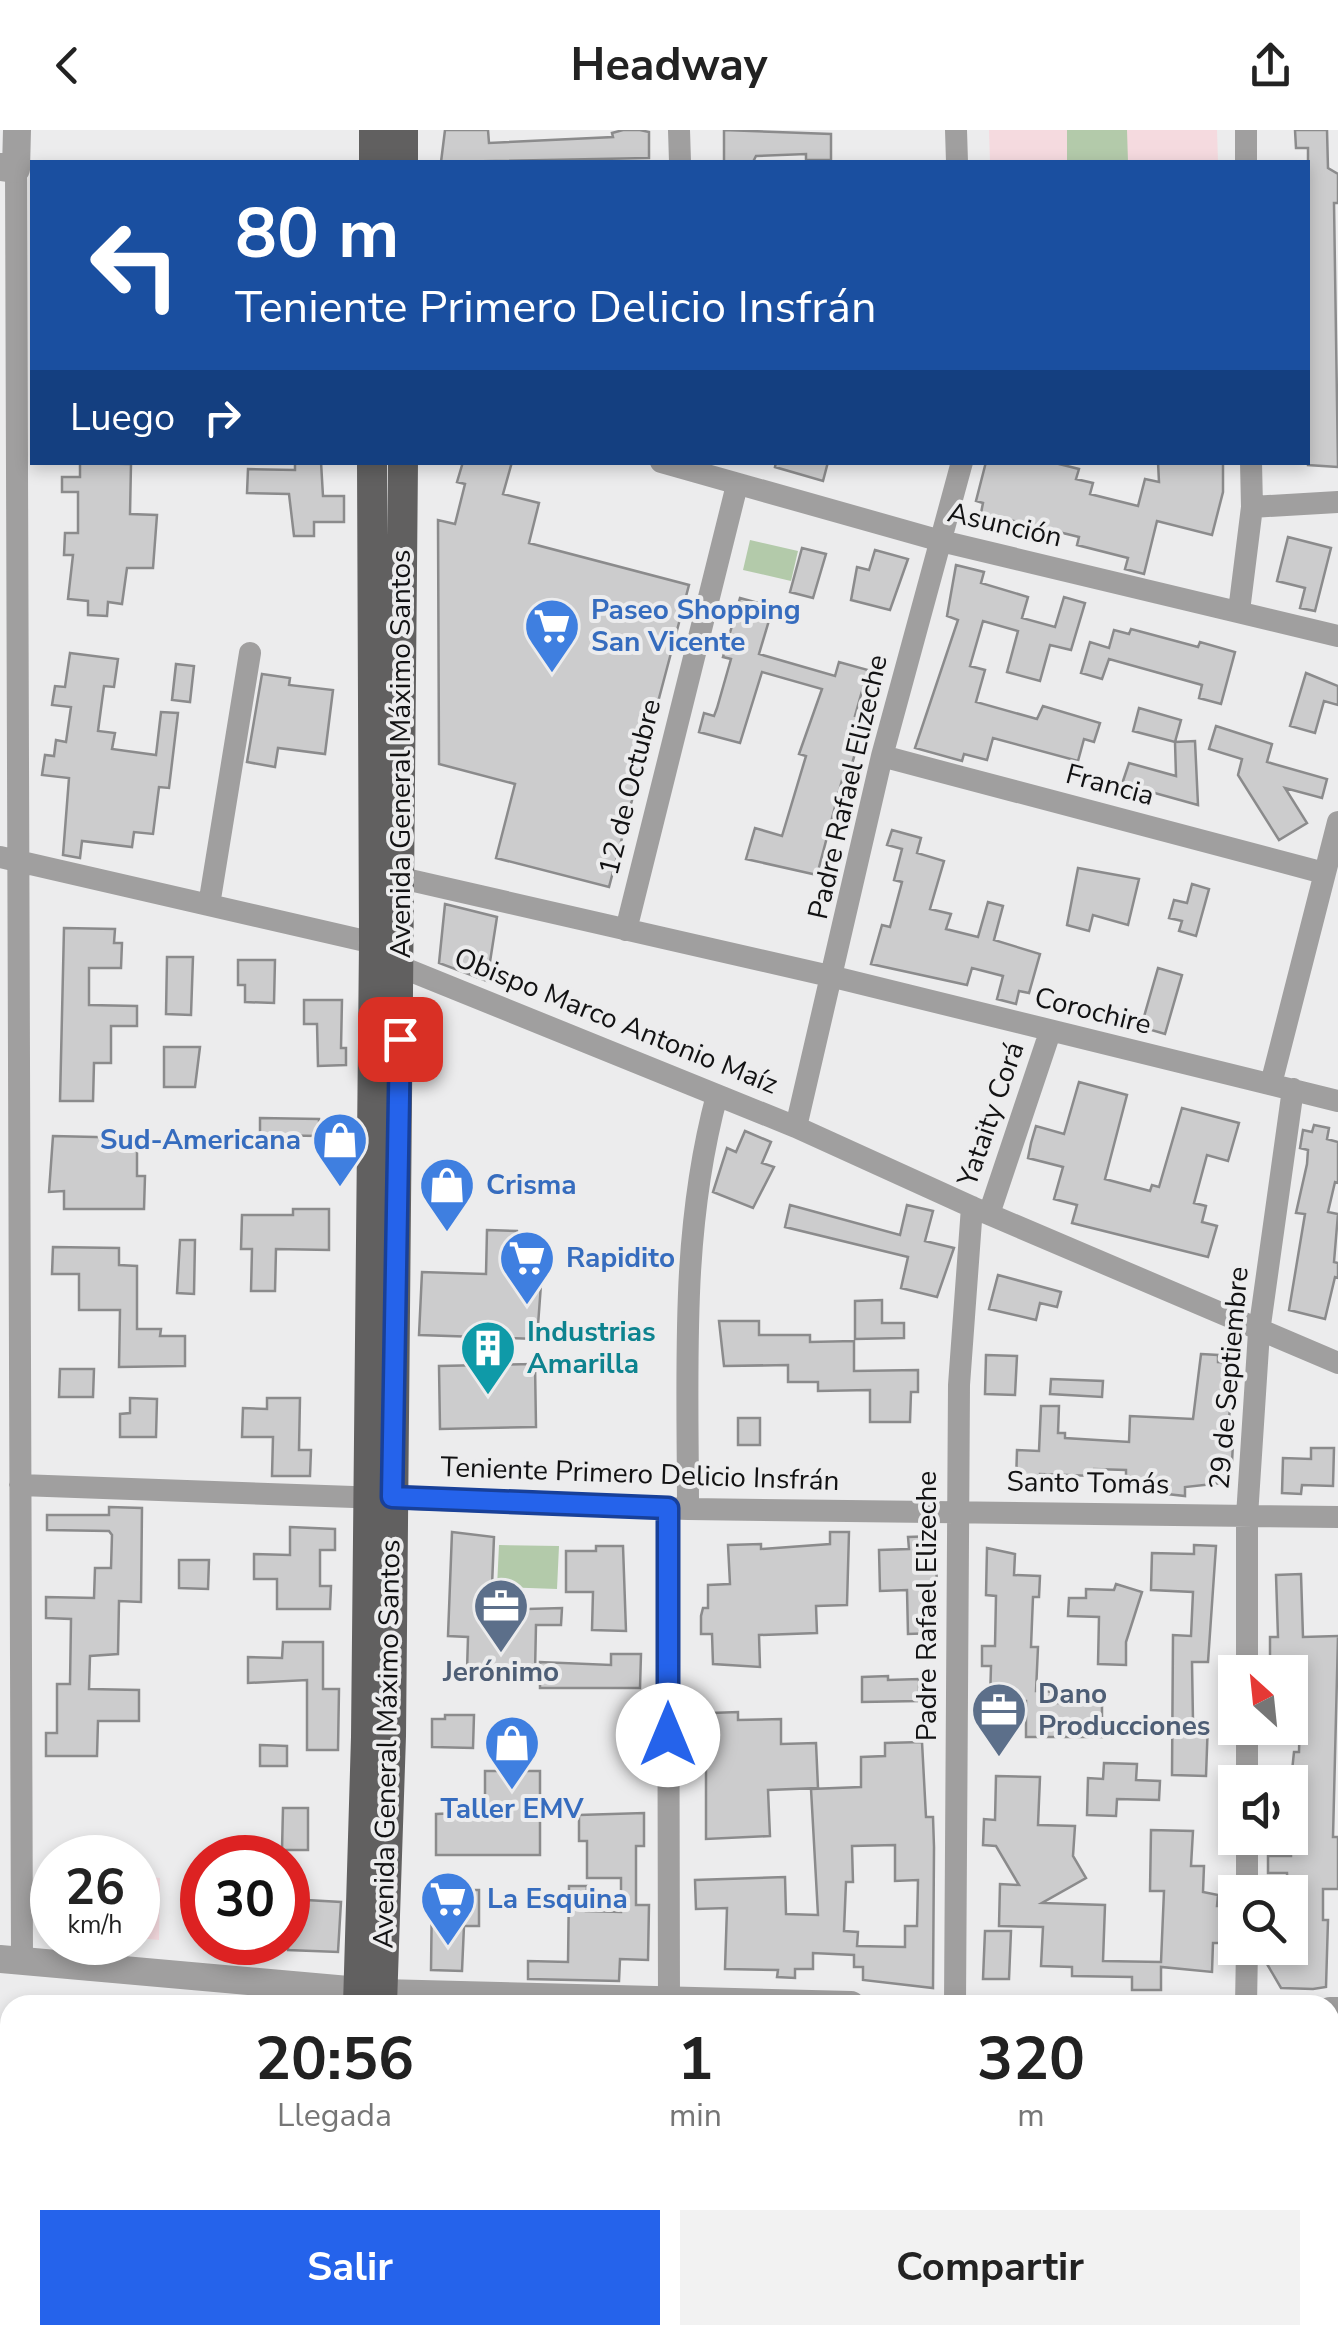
<!DOCTYPE html>
<html lang="es">
<meta charset="utf-8">
<style>
body{margin:0;font-family:"Nunito Sans",sans-serif;background:#f2f2f2;color:#222;height:100vh;display:flex;flex-direction:column;font-size:38px;white-space:nowrap}
*{box-sizing:border-box;margin:0}
p{font-size:32px;color:#767676}
.icon{flex:none;width:55px;height:55px;fill:none;stroke:currentColor;stroke-width:2;stroke-linecap:round;stroke-linejoin:round}
.map{position:relative;flex:1;overflow:hidden}
.side{position:absolute;left:0px;top:1865px;width:1340px;height:350px;display:flex;flex-direction:column;background:#fff;border-radius:30px 30px 0 0;box-shadow:0 5px 15px #0003}
.side>*{flex:none}
.top-card{position:absolute;left:30px;top:30px;width:1280px;height:305px;border-radius:0px;box-shadow:0 5px 15px #0003;background:#1a4fa0;color:#fff;overflow:hidden}
.needle{width:65px;rotate:333deg}
.tools{position:absolute;left:1218px;top:1525px;display:grid;gap:20px}
.tools a{display:grid;place-items:center;width:90px;height:90px;border-radius:0px;background:#fff;box-shadow:0 5px 15px #0003;font-size:50px}
.speed{position:absolute;left:30px;top:1705px;display:flex;gap:20px;font-size:50px;font-weight:700;text-align:center}
.speed>*{display:grid;place-content:center;width:130px;height:130px;border-radius:50%;background:#fff;box-shadow:0 5px 15px #0003;line-height:1}
.speed small{font-size:25px;font-weight:400}
.speed .limit{border:15px solid #d22;background:#fff;color:#111}
.pin{position:absolute;display:grid;place-items:center;width:85px;height:85px;color:#fff;margin:-42px;border-radius:20px;box-shadow:0 5px 15px #0006}
.me{position:absolute;width:110px;margin:-55px;rotate:0deg;stroke-linejoin:round;filter:drop-shadow(0 0 8px #0008)}
.turn{display:flex;align-items:center;gap:35px;height:210px;padding:0 40px;font-size:45px}
.turn .icon{width:130px;height:130px;stroke-width:2.5}
.turn b{display:block;font-size:70px;line-height:85px}
.then{display:flex;align-items:center;height:95px;padding:0 40px;background:#0003;gap:20px;font-size:38px}
.eta{display:flex;justify-content:space-evenly;align-items:center;height:170px;text-align:center}
.eta b{font-size:60px;font-weight:700;line-height:70px}
.action{display:flex;gap:20px;margin-top:auto;padding:20px 40px}
.action a{flex:1;height:115px;border-radius:0px;background:#2563eb;color:#fff;font-size:40px;font-weight:700;line-height:115px;text-align:center}
.action a+a{background:#f2f2f2;color:#222}
header{display:flex;justify-content:space-between;align-items:center;height:130px;padding:0 40px;background:#fff;font-size:45px;font-weight:700}
.map>svg:first-child{display:block}
.education{fill:#f5dadf}
.green{fill:#b3caaa}
.building{fill:#cccccd;stroke:#8b8b8c;stroke-width:2.5;fill-rule:evenodd}
.lines{fill:none;stroke-linecap:round;stroke-linejoin:round}
.minor{stroke:#a09f9f;stroke-width:22}
.tertiary{stroke:#a09f9f;stroke-width:28}
.primary{stroke:#616060;stroke-width:30}
.route-casing{stroke:#184099;stroke-width:25}
.route{stroke:#2563eb;stroke-width:18}
.labels{text-anchor:middle;dominant-baseline:central;stroke-width:8;stroke-linejoin:round;paint-order:stroke}
.street-label{font-size:28px;fill:#121213;stroke:#ececed}
.shop-label{font-size:28px;font-weight:bold;fill:#366cbe;stroke:#ececed;text-anchor:start}
.culture-label{font-size:28px;font-weight:bold;fill:#0d838f;stroke:#ececed;text-anchor:start}
.service-label{font-size:28px;font-weight:bold;fill:#4e5e75;stroke:#ececed}
</style>
<header><svg class="icon" aria-label="back" viewBox="0 0 24 24"><path d="M15 5l-7 7 7 7"/></svg>Headway<svg class="icon" aria-label="share" viewBox="0 0 24 24"><path d="M12 15V3M7 8l5-5 5 5M5 13v7h14v-7"/></svg></header>
<div class="map">
<svg width="1338" height="2215" viewBox="0 0 1338 2215">
<rect width="100%" height="100%" fill="#ececed"/>
<!-- education -->
<path class="education" d="M989,0h228l1,32h-228z
M138,1746l22,2 -1,62 -21,-2z"/>
<!-- green -->
<path class="green" d="M1067,0h60l1,32h-61z
M750,410l48,11 -7,30 -48,-11z
M499,1415l60,1 -2,43 -60,-2z"/>
<!-- building -->
<path class="building" d="M445,0h43l1,13 124,-6 -1,-4 11,-3h17l9,2v26l-208,4z
M724,0l107,4v26h-25v-6l-50,2 -3,6h-29z
M1295,0h32l1,38 10,6v29h-4l4,264 -30,-2v-317h-12z
M295,332h26l2,34h21v26h-30v14h-20l-5,-42 -42,-1 1,-24 47,1z
M463,332h49l-9,32 36,9 -10,40 160,42 -80,302 -113,-29 19,-74 -76,-20 -1,-244 17,4 10,-40 -8,-2z
M776,332h52l-5,19 -48,-14z
M986,332h65l28,7 -3,10 17,4 -3,11 48,12 7,-27 14,3 -1,-20h65v30l-11,43 -55,-14 -13,53 -19,-5 3,-11 -51,-13 2,-8 -98,-24 2,-10 -7,-2z
M80,333l51,1 -1,50 27,1 -4,53h-26l-5,36 -14,-2 -1,14 -19,-1v-14l-20,-2 5,-44h-9l1,-22h13v-41h-16v-15h18z
M1288,407l43,11 -16,63 -15,-3 5,-20 -28,-7z
M802,418l24,6 -13,44 -23,-6z
M875,420l33,9 -18,51 -39,-10 6,-33 12,3z
M956,435l28,7 -3,11 47,14 -6,21 33,9 9,-30 21,6 -14,47 -21,-5 -10,36 -33,-9 11,-41 -35,-10 -13,45 15,4 -9,32 61,17 6,-13 57,17 -6,19 -10,-3 -6,22 -85,-23 -6,22 -23,-6 -2,7 -47,-13 43,-128 -11,-4z
M740,468l33,9 -14,47 76,22 4,-14 29,8 -13,46 18,5 -5,17 -8,-2 -10,35 -5,-2 -28,106 -71,-16 9,-31 27,8 24,-80 -7,-2 23,-65 -60,-17 -22,71 -41,-11 5,-19 10,3 3,-8 14,-49 -8,-2z
M1131,499l67,18 2,-5 35,10 -14,52 -22,-6 3,-13 -93,-26 -7,20 -21,-6 9,-31 19,6 5,-18 15,4z
M70,523l48,6 -4,28 -10,-1 -6,45 17,2 -3,16 44,6 5,-43 17,1 -9,75 -10,-1 -6,47 -19,-2 -2,15 -50,-6 -2,17 -17,-3 6,-77 -27,-3 3,-20 9,1 2,-16 10,2 5,-35 -19,-2 3,-19 10,1z
M176,534l18,2 -4,36 -18,-2z
M1306,543l32,13v19l-14,-4 -9,32 -25,-7z
M262,544l28,4 -1,7 44,5 -8,64 -47,-6 -3,19 -28,-5z
M1139,578l42,12 -6,22 -42,-11z
M1216,596l56,18 -5,18 60,17 -5,19 -37,-10 22,35 -28,17 -41,-65 4,-16 -33,-10z
M1195,611l3,64 -76,-21 7,-21 47,13 -1,-34z
M892,700l29,8 -4,15 27,8 -14,48 21,5 -5,15 32,8 10,-35 15,4 -9,34 46,14 -11,39 -10,-2 -3,13 -19,-5 6,-23 -31,-8 -5,17 -96,-21 11,-39 8,2 12,-45 -8,-2 8,-31 -15,-4z
M1078,738l61,11 -11,46 -35,-10 -4,16 -22,-6z
M1192,754l17,5 -13,47 -17,-5 3,-10 -13,-3 5,-18 13,3z
M445,774l52,13 -10,64 -48,-18z
M64,798l51,1 -1,14h8l-1,25h-32v37l48,1v20h-26v37h-17l-1,38h-33z
M167,827h26l-2,58 -25,-1z
M238,830h37l-1,43 -29,-1v-17h-7z
M1158,838l24,7 -17,59 -24,-7z
M304,870h38l-1,48h5v17l-28,1 -1,-42h-13z
M164,917h36l-5,40h-31z
M1079,952l48,13 -22,84 45,12 2,-6 7,2 23,-79 57,15 -11,38 -21,-6 -13,48 12,3 -4,16 15,4 -9,31 -136,-34 5,-18 -23,-6 9,-32 -35,-9 3,-15 5,-17 28,8z
M260,988l59,1v17l-59,-1z
M1314,995l15,3 -2,11 11,3v41l-3,-1 -7,30 10,2 -4,48 4,1v15l-3,-1 -10,42 -36,-9 16,-96 -9,-1 11,-49 1,-14 -8,-2 3,-18 9,2z
M745,1001l26,11 -9,21 12,4 -21,41 -40,-16 14,-44 9,4z
M53,1006l84,2v38h8l-1,33h-80v-18l-15,1z
M790,1075l110,30 7,-30 26,6 -8,30 29,7 -17,49 -36,-9 7,-31 -123,-30z
M293,1079h36v41l-53,-1 -1,42h-24l1,-42h-11l1,-34h51z
M487,1100l30,1 2,10 25,2 -7,96 -118,-4 3,-63 64,2z
M180,1110h15l-1,54 -17,-1z
M53,1117l66,1v17l18,1v63h24l-1,7h25v30l-66,1 1,-57h-41v-36h-27z
M998,1145l63,17 -4,15 -17,-4 -4,17 -47,-11z
M882,1170v23h22v15l-49,1v-38z
M719,1191h40v14h51v7l44,-1v30l64,-1v22h-7l-1,30h-40v-32l-52,1v-9h-30v-17l-64,1z
M1201,1224l17,1v7l16,1 -7,79 6,1 -2,39 -46,5v9l-37,-4v-7l-22,-2v-13l-32,-1 -1,7 -53,-2 -1,9 -23,-1 1,-32 22,1 2,-45h18l-1,27h7v5l64,4 1,-26 63,3z
M986,1225l31,1 -2,39 -30,-1z
M535,1234l1,63 -96,2 -1,-63z
M60,1239h34l-1,28h-34z
M1051,1249l52,2 -1,16 -52,-3z
M130,1268l27,1 -1,38h-36v-23l10,-1z
M267,1268h33l-1,52h12l-1,26h-38l1,-39h-31l1,-29 24,1z
M738,1288h22v27h-22z
M1311,1318h23l-1,38 -31,-1 -1,9 -19,-1 1,-35 28,1z
M109,1377l33,1 -1,94 -22,-1 -1,53 -28,2 -1,33 50,1v31h-41l-1,35h-51v-23h11v-49h13l1,-65 -25,-1v-21l48,1 1,-30h16l1,-33 -3,-4 -62,-1v-15h62z
M290,1397l45,2v21h-15v36h11l-1,23h-53v-30h-23v-25l36,1z
M452,1402l42,5 -3,73 71,-2 -1,17h-25l-1,47 -68,-1 1,-34 -20,-1z
M830,1402h19l-2,73 -31,1 1,27 -58,2 1,32 -47,-3 -1,-30h-11v-18l2,-8h5v-23l22,-1 -2,-39 33,-1v5l69,-5z
M937,1406l-1,97 -28,1 -1,-44 -27,1 -1,-41 30,-1 -1,-12z
M1194,1415l22,1 -8,116h-16l1,59h15l-2,55 -34,-1 1,-140 18,1 2,-44 -42,-2 1,-37 42,1z
M596,1416h27l3,85 -34,-1 1,-38h-27v-41h30z
M987,1418l28,6 -1,21 26,1 -1,21h-6l-2,50h7l-2,44 23,1 -1,11h44v34h-76v-36l-36,-1 1,-34h-9v-20h13l1,-50 -10,-1z
M179,1430h30l-1,29 -29,-1z
M1301,1444l2,63 35,-1 -5,201h5v52h-15v31h5l-2,67 -13,2 -32,-1 -14,-24 5,-2 -3,-7 21,-7 -3,-75h-19v-17h23l-1,-66 4,-38h5l1,-41h-10v-39h-20v-35h8l-2,-62z
M1116,1454l26,8 -16,50v23l-28,-1 1,-47 -31,-1 1,-18h17v-9l28,1z
M283,1512h40v47h16l-1,61h-31v-70l-59,3v-26l34,1z
M611,1524h30l-1,34h-100v-26l71,3z
M888,1546v4l31,-1v22l-57,1v-25z
M738,1582v8l43,-1v25l35,-1 2,45 -50,2 2,46 -64,3v-98l5,-28z
M445,1585h29l-1,33 -41,-1v-28h13z
M922,1612l4,75h7l1,30 -1,141 -70,-8v-13h-9v-12l-41,-2v16h-18v9l-18,-1 1,-7 -53,-1 2,-61 -31,1 -1,-29 90,-3 1,37 32,1 -7,-126 50,-2v-30l24,-1v-13zM895,1715v36l23,-1 -1,46h-12v21l-48,-1 1,-14 -14,-1 2,-49h7l-1,-36z
M260,1615l27,1v20h-27z
M1104,1633l33,1 -1,16 24,1 -1,19 -42,-1 -1,17 -29,-1 1,-37 15,1z
M485,1641h55v84h-104v-41l49,-2z
M996,1646l44,1 -2,48 37,1 -2,30 13,22 -44,25 63,2 -2,56 58,1 3,-71h-14l1,-61 42,1 -2,35h13l-1,26 15,3 -1,11h5l-1,37h-8l-1,29 -51,-5v23h-29v-13l-60,-1v-9l-31,-1 2,-39 -44,-1 1,-42 19,1 -23,-39 -13,-1 1,-26 11,1z
M283,1678h25v42h-26z
M644,1683v33h-8v59h13l-1,55 -28,-1 -1,22 -91,-2v-18l40,1 1,-76h18l-1,25 35,1v-34h-34v-37h-8v-26z
M432,1760h47v36h-15l-2,45 -31,-1z
M288,1769l53,3 -3,50 -50,-2z
M985,1801h26l-2,48h-26z"/>
<g class="lines">
<!-- minor -->
<path class="minor" d="M679,0l1,32
M956,0l1,32
M1246,0v32
M16,39l6,1788
M661,332l280,79 397,95
M1252,377l86,-5
M1239,481l13,-104 -1,-45
M882,626l442,117
M0,727l374,86 27,24 395,160 176,80 366,156
M388,745l446,102 504,124
M209,775l41,-252
M626,800l111,-445
M1271,954l67,-262
M796,997l86,-371 80,-294
M989,1084l61,-182
M20,1355l668,24 650,8
M668,1378l1,497
M688,1379c0,-142 -8,-276 29,-414
M1247,1542v-156l12,-184 34,-243
M1247,1652v-54
M1247,1762v-54
M955,1875l4,-620 13,-178
M1246,1875l1,-57
M0,2183l10,12
M728,2205l29,10
M25,2215l1,-1
M943,2215l1,-10
M1240,2215v-10"/>
<!-- tertiary -->
<path class="tertiary" d="M0,37l16,2 1,-39
M0,1829l382,34 469,12
M1330,1881h8"/>
<!-- primary -->
<path class="primary" d="M403,0v32
M374,32v-32
M358,1875l8,-268 8,-794 -2,-481
M382,1875l9,-269 12,-1274
M336,2215v-10
M367,2215l1,-10"/>
</g>
<g class="lines">
<!-- route casing -->
<g class="route-casing">
<path id="route" d="M400,909l-8,458 276,11v227"/>
</g>
<!-- route -->
<use href="#route" class="route"/>
</g>
<!-- icons -->
<defs>
<g id="supermarket-pin" transform="scale(2.875)"><path d="M0 17L-7.5 6A9.5 9.5 0 1 1 7.5 6Z" fill="#3f7fe0" stroke="#ececed"/><path d="M-6-5.5h2.5l.6 2H6L4.5 2H-2.5L-4.4-4H-6ZM-1.5 3.2a1.3 1.3 0 1 0 .1 0ZM3 3.2a1.3 1.3 0 1 0 .1 0Z" fill="#fff"/></g>
<g id="shop-pin" transform="scale(2.875)"><path d="M0 17L-7.5 6A9.5 9.5 0 1 1 7.5 6Z" fill="#3f7fe0" stroke="#ececed"/><path d="M-5-2.5h2.3a2.7 3.5 0 0 1 5.4 0H5L5.5 6h-11ZM-1.5-2.5h3a1.5 2.3 0 0 0-3 0Z" fill="#fff"/></g>
<g id="building-pin" transform="scale(2.875)"><path d="M0 17L-7.5 6A9.5 9.5 0 1 1 7.5 6Z" fill="#0f9aa8" stroke="#ececed"/><path d="M-4-6H4V6H1V3H-1V6H-4ZM-2.5-4.3h1.7v1.8h-1.7ZM.8-4.3h1.7v1.8H.8ZM-2.5-1h1.7V.8h-1.7ZM.8-1h1.7V.8H.8Z" fill="#fff"/></g>
<g id="office-pin" transform="scale(2.875)"><path d="M0 17L-7.5 6A9.5 9.5 0 1 1 7.5 6Z" fill="#5c6f8a" stroke="#ececed"/><path d="M-6-3h4V-5.5h4V-3h4V5H-6ZM-1-4.5V-3h2v-1.5ZM-6 0V1H6V0Z" fill="#fff"/></g>
</defs>
<g fill-rule="evenodd">
<use href="#supermarket-pin" x="552" y="496"/>
<use href="#shop-pin" x="340" y="1010"/>
<use href="#shop-pin" x="447" y="1055"/>
<use href="#supermarket-pin" x="527" y="1128"/>
<use href="#building-pin" x="488" y="1218"/>
<use href="#office-pin" x="501" y="1476"/>
<use href="#office-pin" x="999" y="1580"/>
<use href="#shop-pin" x="512" y="1613"/>
<use href="#supermarket-pin" x="448" y="1769"/>
</g>
<g class="labels">
<!-- street labels -->
<g class="street-label">
<text transform="translate(1005 395) rotate(13)">Asunción</text>
<text transform="translate(401 624) rotate(-90)">Avenida General Máximo Santos</text>
<text transform="translate(1110 655) rotate(15)">Francia</text>
<text transform="translate(630 657) rotate(-76)">12 de Octubre</text>
<text transform="translate(848 657) rotate(-77)">Padre Rafael Elizeche</text>
<text transform="translate(1093 881) rotate(14)">Corochire</text>
<text transform="translate(616 891) rotate(22)">Obispo Marco Antonio Maíz</text>
<text transform="translate(991 984) rotate(-71)">Yataity Corá</text>
<text transform="translate(1229 1248) rotate(-85)">29 de Septiembre</text>
<text transform="translate(640 1344) rotate(2)">Teniente Primero Delicio Insfrán</text>
<text transform="translate(1088 1353) rotate(1)">Santo Tomás</text>
<text transform="translate(927 1476) rotate(-90)">Padre Rafael Elizeche</text>
<text transform="translate(387 1614) rotate(-89)">Avenida General Máximo Santos</text>
</g>
<!-- shop labels -->
<g class="shop-label">
<text x="591" y="480">Paseo Shopping<tspan x="591" dy="32">San Vicente</tspan></text>
<text x="301" y="1010" text-anchor="end">Sud-Americana</text>
<text x="486" y="1055">Crisma</text>
<text x="566" y="1128">Rapidito</text>
<text x="512" y="1679" text-anchor="middle">Taller EMV</text>
<text x="487" y="1769">La Esquina</text>
</g>
<!-- culture labels -->
<g class="culture-label">
<text x="527" y="1202">Industrias<tspan x="527" dy="32">Amarilla</tspan></text>
</g>
<!-- service labels -->
<g class="service-label">
<text x="501" y="1542">Jerónimo</text>
<text x="1038" y="1564" text-anchor="start">Dano<tspan x="1038" dy="32">Producciones</tspan></text>
</g>
</g>
</svg>
<div class="tools">
<a><svg class="needle" viewBox="-14 -14 28 28"><path d="M0-13l5 13h-10z" fill="#e53935"/><path d="M0 13l5-13h-10z" fill="#767676"/></svg></a>
<a><svg class="icon" aria-label="sound" viewBox="0 0 24 24"><path d="M4 9h4l5-4v14l-5-4H4zM17 9q2 3 0 6"/></svg></a>
<a><svg class="icon" aria-label="search" viewBox="0 0 24 24"><circle cx="10" cy="10" r="6"/><path d="M15 15l6 6"/></svg></a>
</div>
<div class="speed"><div>26<small>km/h</small></div><div class="limit">30</div></div>
<div class="pin" style="left:400px;top:909px;background:#d93025"><svg class="icon" aria-label="arrive" viewBox="0 0 24 24"><path d="M6 21V4h12l-3 4 3 4H6"/></svg></div>
<svg class="me" style="left:668px;top:1605px" viewBox="-20 -20 40 40"><circle r="19" fill="#fff"/><path d="M0-13L10 11 0 6-10 11z" fill="#2563eb"/></svg>
<div class="top-card">
<div class="turn"><svg class="icon" aria-label="left" viewBox="0 0 24 24"><path d="M17 20v-9H6M10 6l-5 5 5 5"/></svg><div><b>80 m</b>Teniente Primero Delicio Insfrán</div></div>
<div class="then">Luego<svg class="icon" aria-label="right" viewBox="0 0 24 24"><path d="M7 20v-9h11M14 6l5 5-5 5"/></svg></div>
</div>
<section class="side">
<div class="eta">
<div><b>20:56</b><p>Llegada</p></div>
<div><b>1</b><p>min</p></div>
<div><b>320</b><p>m</p></div>
</div>
<div class="action"><a>Salir</a><a>Compartir</a></div>
</section>
</div>
